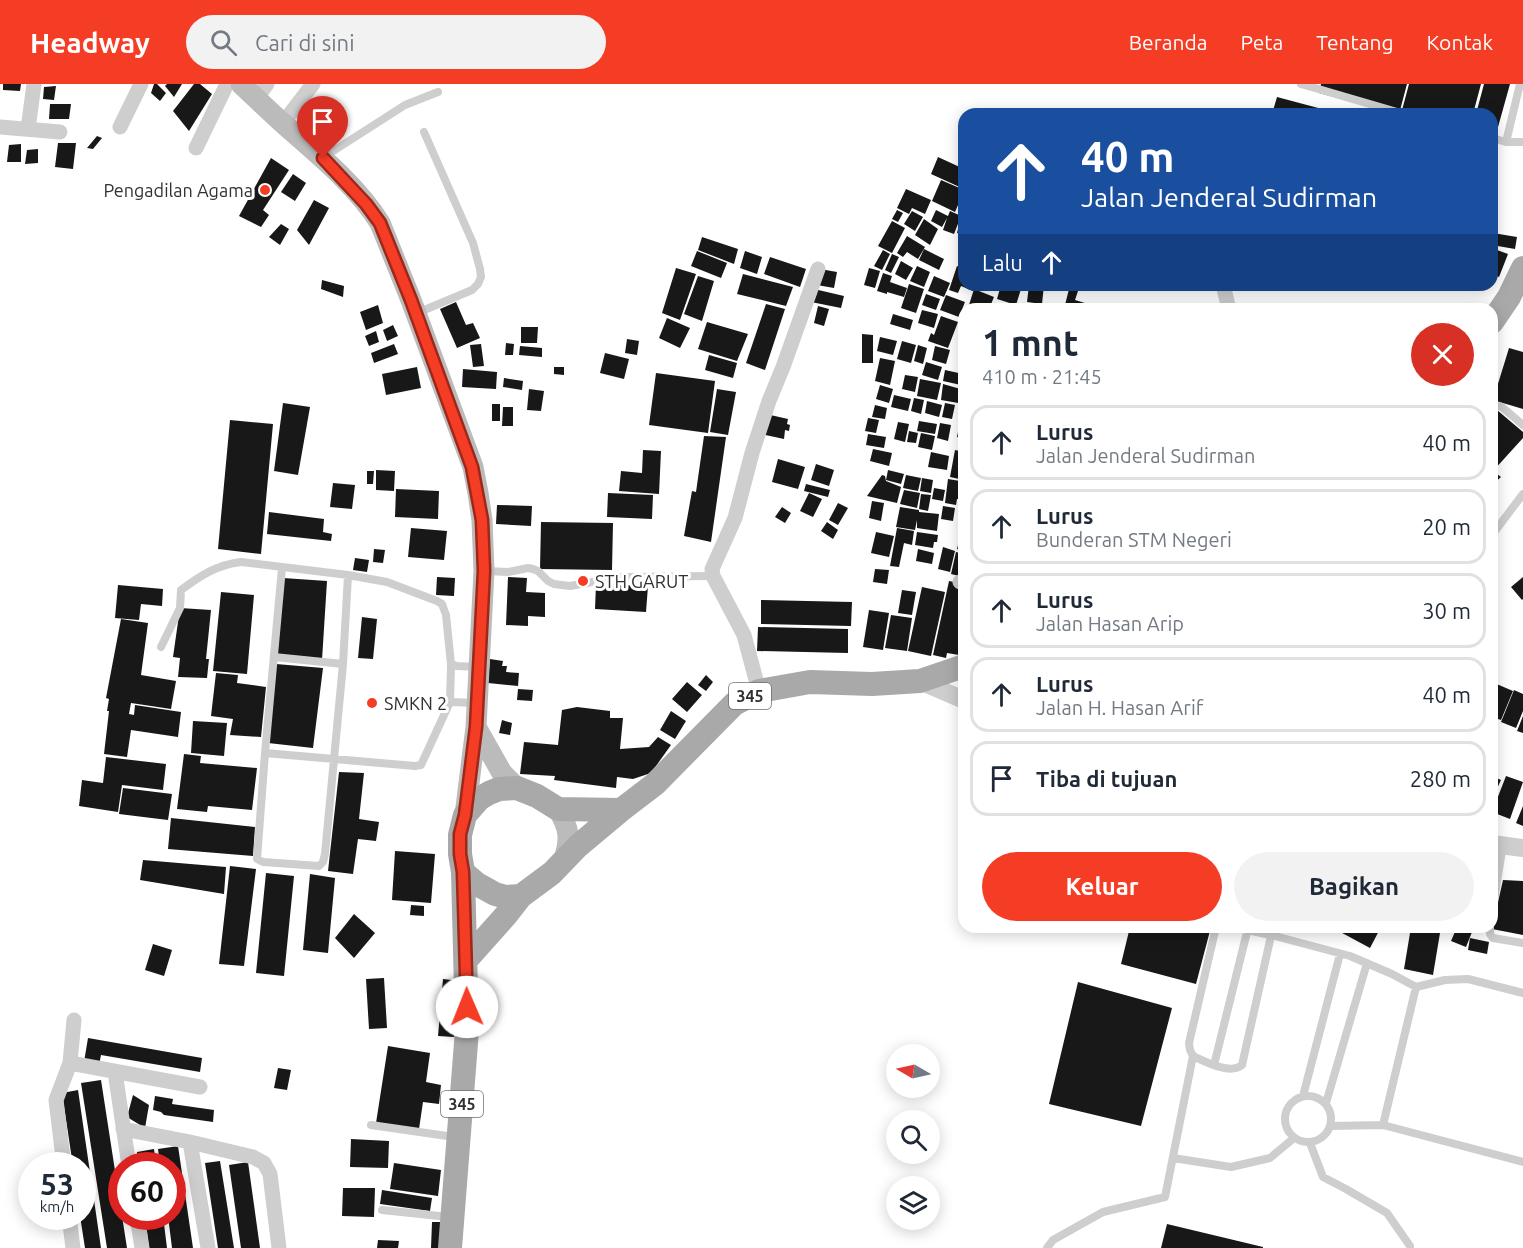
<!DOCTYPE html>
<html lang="id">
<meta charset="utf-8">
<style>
body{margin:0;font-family:Ubuntu,sans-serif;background:#f2f2f3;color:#1f2937;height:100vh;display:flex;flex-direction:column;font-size:22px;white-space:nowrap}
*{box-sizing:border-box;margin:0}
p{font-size:20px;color:#747a83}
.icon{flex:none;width:33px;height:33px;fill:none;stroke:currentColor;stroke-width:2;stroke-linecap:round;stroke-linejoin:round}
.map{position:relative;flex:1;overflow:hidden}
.side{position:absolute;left:958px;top:219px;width:540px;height:630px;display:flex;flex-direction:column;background:#fff;border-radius:18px;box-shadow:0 3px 15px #0003}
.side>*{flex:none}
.guide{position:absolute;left:958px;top:24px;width:540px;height:183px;border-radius:18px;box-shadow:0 3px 15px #0003;background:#1a4fa0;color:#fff;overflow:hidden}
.needle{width:39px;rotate:279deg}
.fabs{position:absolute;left:886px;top:960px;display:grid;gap:12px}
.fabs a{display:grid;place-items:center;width:54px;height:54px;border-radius:50%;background:#fff;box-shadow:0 3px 15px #0003;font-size:30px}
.speed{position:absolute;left:18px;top:1068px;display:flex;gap:12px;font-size:30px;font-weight:700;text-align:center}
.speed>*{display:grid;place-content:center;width:78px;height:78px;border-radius:50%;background:#fff;box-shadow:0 3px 15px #0003;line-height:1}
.speed small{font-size:15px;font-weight:400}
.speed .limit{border:9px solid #d22;background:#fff;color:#111}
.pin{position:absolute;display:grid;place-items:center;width:51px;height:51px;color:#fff;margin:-62px -26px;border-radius:50% 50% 50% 0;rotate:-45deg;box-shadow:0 0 6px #0007}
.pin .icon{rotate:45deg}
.me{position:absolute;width:66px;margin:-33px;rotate:359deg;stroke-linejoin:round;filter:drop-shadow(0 0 4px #0008)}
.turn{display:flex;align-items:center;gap:21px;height:126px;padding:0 24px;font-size:27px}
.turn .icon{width:78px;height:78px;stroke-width:2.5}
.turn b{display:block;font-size:42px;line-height:51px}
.then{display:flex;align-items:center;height:57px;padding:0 24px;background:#0003;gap:12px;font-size:22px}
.round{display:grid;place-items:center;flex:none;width:63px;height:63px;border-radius:32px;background:#f2f2f3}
.headline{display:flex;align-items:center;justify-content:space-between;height:102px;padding:0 24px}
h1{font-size:36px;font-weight:600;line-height:45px}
.action{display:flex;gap:12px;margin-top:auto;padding:12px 24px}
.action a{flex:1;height:69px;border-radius:36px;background:#f53c25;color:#fff;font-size:24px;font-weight:600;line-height:69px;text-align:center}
.action a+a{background:#f2f2f3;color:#1f2937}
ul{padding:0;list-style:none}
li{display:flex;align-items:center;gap:18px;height:75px;margin:0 12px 9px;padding:0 12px;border:3px solid #e0e1e3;border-radius:18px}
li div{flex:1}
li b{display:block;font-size:22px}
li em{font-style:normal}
header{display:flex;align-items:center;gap:36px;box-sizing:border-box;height:84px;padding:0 30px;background:#f53c25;color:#fff}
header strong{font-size:28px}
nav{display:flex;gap:33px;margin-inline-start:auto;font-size:21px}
.search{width:420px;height:54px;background:#f2f2f3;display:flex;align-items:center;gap:15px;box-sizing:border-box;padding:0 21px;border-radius:33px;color:#747a83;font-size:22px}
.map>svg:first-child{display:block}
.building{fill:#181818}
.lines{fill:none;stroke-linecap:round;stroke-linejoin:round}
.service{stroke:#cecece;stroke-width:8}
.minor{stroke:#cecece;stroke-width:15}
.tertiary{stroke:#cecece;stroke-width:18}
.secondary{stroke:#bbb;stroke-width:21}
.primary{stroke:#a9a9a9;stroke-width:24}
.route-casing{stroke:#9f2718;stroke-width:15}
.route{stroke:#f53c25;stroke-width:10}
.poi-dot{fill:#f53c25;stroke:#fff;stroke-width:2}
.labels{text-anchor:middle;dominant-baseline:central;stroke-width:6;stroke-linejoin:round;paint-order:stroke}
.shield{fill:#fff;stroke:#6f6f6f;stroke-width:1.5}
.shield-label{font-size:16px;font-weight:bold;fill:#313131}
.poi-label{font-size:18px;fill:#313131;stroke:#fff;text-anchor:start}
</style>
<header>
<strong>Headway</strong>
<div class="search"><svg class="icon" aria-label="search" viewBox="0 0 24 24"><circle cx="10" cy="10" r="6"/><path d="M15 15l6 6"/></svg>Cari di sini</div>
<nav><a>Beranda</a><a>Peta</a><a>Tentang</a><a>Kontak</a></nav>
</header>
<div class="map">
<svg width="1523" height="1164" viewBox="0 0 1523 1164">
<rect width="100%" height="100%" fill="#fff"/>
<!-- building -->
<path class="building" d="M3,0h18l-1,7 -17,-1z
M154,0h3l9,9 -6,8 -9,-8z
M167,0h15l-8,13 -9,-11z
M194,0h6l12,10 -23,37 -16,-20z
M1321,0h86l-8,30 -80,-21z
M1409,0h72l-8,30h-72z
M1484,0h26l-17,61 -1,-31h-16z
M56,2l-2,14 -11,-1 1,-12z
M1277,13l60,16v1h-65z
M50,20h21l-2,15h-20z
M97,52l5,2 -9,11 -6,-1z
M58,59h18l-3,26 -18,-2z
M21,60v18h-14l2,-17z
M38,65v14l-13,1 2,-14z
M938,73l26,12v20l-33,-15z
M271,74l18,12 -26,40 6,5 -8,12 -22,-11z
M293,90l13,9 -11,18 -14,-9z
M941,96l23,10 -1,5 1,1 -1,11 -5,-2 -3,7 -23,-11z
M906,105l25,11 -6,14 -13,-6 -3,6 -12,-6z
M314,116l15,8 -20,37 -12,-15z
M897,126l6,3 -5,9 -6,-3z
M936,126l12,6 2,-5 11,5 -7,18 -11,-4 4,-12 -5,9 -11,-6z
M912,127l11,6 -8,14 -11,-7z
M924,135l14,10 -8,16 -15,-10z
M892,137l13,7 -13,25 -14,-7z
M960,137l4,2v13l-7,-3z
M281,140l8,5 -9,16 -11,-8z
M1493,149l24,4 -2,12 -23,-4z
M907,152l18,11 -7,12 -11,-7 -4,5 -6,-4z
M702,153l36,12 -4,15 -36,-14z
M962,154l2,1v18l-6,-2z
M924,165l20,10 -5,11 -20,-10z
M883,166l7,4 -8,16 -8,-4z
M1497,166l11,4 -9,23 -7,-3v-11z
M697,167l30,12 -6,15 -30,-12z
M745,167l17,6 -5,17 -17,-6z
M892,170l7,3 -8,16 -6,-3z
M770,173l36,12 -6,18 -36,-13z
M901,177l12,7 -7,12 -11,-6z
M917,182l13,6 -6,15 -14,-6z
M957,182l7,3v16h11l-2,6 -12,-5 -3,7 -9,-3z
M676,184l20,6 -16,46 -18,-7z
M869,184l11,3 -5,17 -11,-3z
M820,185l17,3 -3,16 -17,-3z
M883,189l9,3 -2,6 17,6 -3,9 -17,-5v2l-10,-3z
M743,190l50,13 -7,19 -49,-12z
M698,192l16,5 -12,40 -18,-7z
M934,192l16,7 -6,14 -16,-6z
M322,196l22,6 -1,11 -22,-8z
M909,200l15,5 -8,24 -15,-5z
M1001,201h8l12,4 -5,16 -19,-6z
M1029,201h15l-2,19 -15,-2z
M1070,201h10l-5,15 13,4 -1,5h-23z
M814,205l30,7 -3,12 -30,-6z
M974,205l20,8 -5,12h-8l-12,-4z
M926,210l14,5 -4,11 -14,-5z
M946,211l19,7 -6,15 -19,-7z
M456,218l10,23 7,-2 7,15 -23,10 -17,-39z
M766,220l19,5 -20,61 -19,-7z
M378,221l5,18 -17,7 -6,-18z
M818,222l11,3 -5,17 -10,-3z
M922,226l16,4 -4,14 -16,-5z
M893,230l20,6 -3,10 -20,-6z
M941,232l17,6 -10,26 -20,-7 3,-8 3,2z
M667,234l23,10 -10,20 -21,-10z
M707,238l41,12 -11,27 -39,-12z
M393,241l5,11 -11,5 -4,-11z
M521,243h17l-1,16h-16z
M376,247l3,11 -10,4 -4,-10z
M862,250l11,1v28h-11z
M880,253l17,4 -4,14 -16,-4z
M627,255l12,2 -2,14 -12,-2z
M902,257l14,4 -5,18 -14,-4z
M506,259l8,1 -1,11h-8z
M394,260l4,10 -24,9 -3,-10z
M481,260l3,22 -11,1 -3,-22z
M918,261l9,3 -4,16 -9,-3z
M520,262l22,2v9l-23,-2z
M935,262l15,4 -4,14 -14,-4z
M1509,264l14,4v57l-30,-9z
M605,269l24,6 -5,20 -24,-6z
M709,271l28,8 -4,15 -28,-8z
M880,274l15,3 -5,24 -15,-4z
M926,278l16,5 -4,13 -16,-5z
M417,283l4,21 -35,7 -4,-21z
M554,283h10v8l-10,-1z
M463,285l34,3 -1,17 -34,-2z
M945,286l18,4 -2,11 -18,-4z
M656,289l59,8 -7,52 -59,-8z
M905,291l13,2 -3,15 -13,-3z
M504,294l19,3 -1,9 -19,-3z
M920,295l21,4 -4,17 -20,-4z
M943,300l21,6v14l-23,-4z
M880,301l13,4 -4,14 -13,-4z
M529,305l15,2 -3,20 -14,-1z
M717,305l19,3 -8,43 -18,-3z
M894,311l17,4 -3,12 -17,-4z
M914,314l10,2 -3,14 -10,-3z
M927,317l15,4 -3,12 -14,-4z
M283,319l27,4 -12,68 -24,-4z
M945,319l10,2 -3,14 -10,-2z
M492,320h8v17h-8z
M875,321l12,3 -2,11 -13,-2z
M503,323h10v19h-11z
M1497,326l26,22v6l-30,33 8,6 -9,8v-70z
M766,330l22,5 -1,5 3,1 -1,6 -4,-1 -1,9 -23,-5z
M868,334l11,2 -3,13 -11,-2z
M961,334l3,1v20l-7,-2z
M230,336l43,4 -12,130 -43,-5z
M919,337l18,3 -2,10 -18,-3z
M898,338l11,2 -4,18 -11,-3z
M940,339l11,2 -3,16 -11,-3z
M909,347l9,2 -2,10 -9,-1z
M921,349l14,3 -3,14 -14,-3z
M868,350l18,3 -2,11 -18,-3z
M704,352l22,1 -15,105 -27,-6 8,-45 4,1z
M873,365l19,4 -3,13 -19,-5z
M643,366l18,1 -2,43 -40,-3 2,-20 21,2z
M955,366l9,2v15l-7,-1 7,2v12l-14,-3z
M931,368l18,4 -2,14 -19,-3z
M778,375l27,8 -7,22 -26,-7z
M816,380l18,6 -5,16 -18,-6z
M376,386l19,1 -1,20 -18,-1z
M888,386l16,4 -3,10 -15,-4z
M367,387h7l-1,13h-6z
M882,391l3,1 1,5 15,6 -4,16 -30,-7z
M906,391l15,3 -3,13 -15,-3z
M922,394l11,2 -2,13 -11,-2z
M948,395l12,2 -1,6h2l-1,12h-3l-1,6 -11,-2z
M333,399l22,2 -3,24 -22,-2z
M806,400l24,6 -2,7 -24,-6z
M934,404l11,2 -2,11 -11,-2z
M396,405l43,2 -1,28 -43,-2z
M904,406l16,3 -3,15 -17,-4z
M608,409l45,2 -1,24 -45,-2z
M809,409l13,6 -9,18 -13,-6z
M921,410l10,1 -3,16 -9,-2z
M872,417l12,2 -3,18 -12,-3z
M838,419l10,5 -10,17 -9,-5z
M497,421l35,1 -1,20 -35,-2z
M943,422l12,2 -2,13 -12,-2z
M782,423l9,6 -6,10 -10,-6z
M900,423l19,3v2l20,2 -2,17 -20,-3v-8l-2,10 -19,-3z
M269,428l55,7 -1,13 9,2 -1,7 -64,-7z
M541,438l72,1 -1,47 -72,-1z
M827,438l11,8 -5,9 -12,-8z
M411,444l36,3 -3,29 -36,-3z
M897,444l17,3 -2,14 -8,-2 -5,24 -9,-1z
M876,448l18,4 -5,21 -18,-4z
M917,448l21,3 -1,7h-3l-1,6 -18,-3z
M960,453l4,1v13l-7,-2z
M943,463l12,4 -5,21 -12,-3z
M374,465l11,1 -2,13 -10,-1z
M918,465l16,4 -2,11 -16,-3z
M956,468l8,2 -5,22 -8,-2z
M355,474l14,2 -2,12 -14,-2z
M875,485l14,1 -2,14 -14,-2z
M437,493l18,1 -1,18 -18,-1z
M508,493l19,1 -1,14 19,1v24l-17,-1v10l-22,-1z
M1523,493v22l-1,1 -11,-13z
M283,494l44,3 -5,79 -45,-5z
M949,497l15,3v47l-5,24 -12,-2 -1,5 -13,-3z
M596,500l52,2 -2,26 -51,-3z
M118,501l45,4 -1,17 -21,-2 -2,16 -24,-2z
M922,503l23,5 -14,64 -23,-5z
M902,506l14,2 -4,23 -14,-2z
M221,508l33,3 -7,79 -34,-3z
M761,516l91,2 -1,24 -90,-2z
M180,524l31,2 -5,49h3l-2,19 -29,-1 2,-19 -7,-1z
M869,526l20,3 -6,37 -20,-3z
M891,531l21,3 -5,33 -22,-3z
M362,533l15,2 -4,40 -15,-1z
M121,535l27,4 -7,52 35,6 -5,28 -40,-6 -2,11 5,1 1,-10 46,7 -3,25 -47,-7 -4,27 -23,-3 5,-43h-2l2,-12 -3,-1z
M758,543l90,2v24l-91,-2z
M490,575l13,2 -1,5h5l-1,6 13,1 -1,13 -30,-3z
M276,580l47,4 -10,80 -45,-5z
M216,589l22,2 -1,8 29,4 -5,50 -31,-2 3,-16 -22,-3z
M706,591l7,7 -7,9 -8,-6z
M687,598l15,13 -15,17 -15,-13z
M1492,598l21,9 -12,29 -9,-3z
M518,605l15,1 -1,11 -15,-1z
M1514,606l9,4v17l-7,17 -15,-6z
M577,623l33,4v7h13l-3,31 29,-2 9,-10 13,8 -20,28 -18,6 -16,-2 -1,11 -62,-8 1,-4 -35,-2 4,-32 34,3 4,-35z
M671,627l15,10 -11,18 -15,-9z
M1523,632v17l-6,-2z
M502,636l10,3 -2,12 -11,-2z
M193,637l34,2 -3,33 -33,-3z
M184,670l17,2 -1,7 57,5 -5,42 -44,-4 -1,6 -30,-3z
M106,673l60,7 -3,26 -41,-5 -4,27 -39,-6 3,-26 21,3z
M339,688l25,1 -5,46 20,3 -3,19 -18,-2 -5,35 -25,-3z
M1492,692l9,4 -9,19z
M1506,692l17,6 -13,37 -18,-7z
M123,704l49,6 -4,26 -49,-6z
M1523,722v20l-7,-3z
M171,734l84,9 -2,29 -85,-7z
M395,767l40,3 -4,49 -39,-3z
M143,776l83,7 -2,27 -84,-14z
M230,782l26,3 -12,97 -25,-2z
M266,789l28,3 -10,100 -28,-3z
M310,790l25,4 -7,75 -25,-3z
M1503,796l20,1v54l-31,-6z
M411,821l13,1v10l-14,-1z
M354,830l21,19 -21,25 -19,-20z
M1130,843h81l-15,57 -75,-20z
M1331,843h50l-11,21z
M1411,843h30l-8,48 -29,-6z
M1457,843h17l-8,20 -15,-6z
M1470,854l19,4 -2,12 -19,-4z
M153,860l19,6 -8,26 -19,-6z
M384,894l3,50 -18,1 -3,-50z
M443,895l17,2 -6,56 -16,-1z
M1078,898l94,26 -31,118 -92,-22z
M88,954l114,20 -2,14 -99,-17 -2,10 -15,-3z
M388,962l42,7 -4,29 15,3 -2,19 -16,-2 -4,27 -43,-6z
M278,984l13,2 -4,20 -13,-2z
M101,996l21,136 5,32h-20l-26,-165z
M78,1006l23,158h-16l-5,-32h2v-50h-9l-11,-73z
M133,1011l16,10 -4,23 -18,-11z
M155,1012l18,3 -1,5 42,6 -1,12 -49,-7 -3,-3 -8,-2z
M351,1055l38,2 -1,27 -38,-1z
M178,1062l15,102h-21l-4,-32h4v-50h-12l-2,-17z
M154,1065l2,17h-18l-1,-14z
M220,1077l14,87h-16l-13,-85z
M248,1078l12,86h-19l-12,-83z
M394,1079l47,7 -3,26 -48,-7z
M343,1104h32l-1,29 -32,-1z
M382,1106l50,8 -2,13 -50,-7z
M145,1132h18l4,32h-18z
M432,1138h10l-1,26h-10z
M1167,1140l96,23v1h-102z
M378,1156l21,1 -1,7h-21z"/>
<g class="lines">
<!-- service -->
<path class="service" d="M1301,0l103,30
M1492,54l14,4h17
M1506,58l14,-58
M324,73l81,-52 33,-13
M417,229l55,-23 6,-6 3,-7 -1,-8 -7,-26 -49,-111
M1492,320l10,3 21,18
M1492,451l31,-41
M487,487l21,1 20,-4 5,1 5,2 10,10 6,3 16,2 50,-9 93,-1
M161,563l19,-39 1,-18c19,-14 35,-25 60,-28l107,13 39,7 50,19 5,3 4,11 5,49 -1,38 -29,63 -6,1 -150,-13 17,-185
M343,580l5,-89
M451,580l6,2 22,1
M450,618l26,1
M265,669l-8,106 6,3 56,4 4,-4 2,-8 18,-190 -69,-7
M1492,828l11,-67
M1232,843l39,8 79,21 42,18 24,13 29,-7 23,-1 55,14
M1490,843v7l3,4 30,5
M1416,903l-33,138 140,37
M1193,972c13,6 37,19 49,9l31,-138
M1214,981l34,-137
M1285 1035a23 23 0 1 1 46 0a23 23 0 1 1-46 0Z
M1303,1012l37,-142
M1326,1019l41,-140
M371,1041l83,12
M1331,1042l52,-1
M1310,1059l13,34 23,12 41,24 23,33v2
M1173,1074l58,9 39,-9 24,-20
M382,1126l67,7
M1047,1164l6,-8 50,-28 62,-15 28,-141 -3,-6 -1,-7 27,-116"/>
<!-- minor -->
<path class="minor" d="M257,14l10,-14
M283,39l30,-39
M0,43l60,5
M120,43l21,-43
M28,45l6,-45
M196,64l31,-64
M1223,201l6,24
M960,498l4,1
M759,607l-15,-56 -31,-59 -1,-7 23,-51 17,-65 17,-52 14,-34 35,-98
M70,979l4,-43
M115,988l14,94
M123,1045l67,13 63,15 11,6 6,11 9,74
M190,1058l18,106
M64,1082l-8,-66 14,-37 130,24
M69,1132l4,32
M137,1132l5,32"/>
<!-- tertiary -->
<path class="tertiary" d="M920,597l44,19
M1492,760l31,4"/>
<!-- secondary -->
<path class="secondary" d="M241,0c15,14 29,28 45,42 32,28 71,60 94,97l31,77 62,167 5,26 4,27 2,51 -8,156 -11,88
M476,643l26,46 15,15
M558,725c11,19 13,29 6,50"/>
<!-- primary -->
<path class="primary" d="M1492,238l17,-25 14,-29
M621,726l-63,-1 -21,-13 -20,-8 -18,1 -10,4 -10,6 -14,16 -5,20v19l3,18 14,12 18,10 11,3 15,-1 31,-23 26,-27 43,-36 34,-26 79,-80 25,-13 51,-9 62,2 48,-3 44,-15
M466,876l41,-46 14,-18
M450,1164l17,-218 -4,-158"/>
</g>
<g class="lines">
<!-- route casing -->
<g class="route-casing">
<path id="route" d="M323,74l43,46 14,19 31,77 61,167 10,53 2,51 -8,156 -11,88 -5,19v20l3,18 4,135"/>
</g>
<!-- route -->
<use href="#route" class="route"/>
</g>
<!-- markers -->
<g class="poi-dot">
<circle cx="265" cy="106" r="6"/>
<circle cx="583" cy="497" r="6"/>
<circle cx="372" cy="619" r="6"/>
</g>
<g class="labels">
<!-- shield labels -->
<g class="shield">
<rect x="729" y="599" width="42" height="26" rx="4.5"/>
<rect x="441" y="1007" width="42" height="26" rx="4.5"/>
</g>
<g class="shield-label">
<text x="750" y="612">345</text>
<text x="462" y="1020">345</text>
</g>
<!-- poi labels -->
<g class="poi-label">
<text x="253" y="106" text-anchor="end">Pengadilan Agama</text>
<text x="595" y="497">STH GARUT</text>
<text x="384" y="619">SMKN 2</text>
</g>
</g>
</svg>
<div class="fabs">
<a><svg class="needle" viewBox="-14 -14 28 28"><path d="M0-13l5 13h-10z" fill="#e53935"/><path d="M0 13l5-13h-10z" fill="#747a83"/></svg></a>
<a><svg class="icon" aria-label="search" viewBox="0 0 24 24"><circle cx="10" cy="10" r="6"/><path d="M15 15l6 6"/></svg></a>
<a><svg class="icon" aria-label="layers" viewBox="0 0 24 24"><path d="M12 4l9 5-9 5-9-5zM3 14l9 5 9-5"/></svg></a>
</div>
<div class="speed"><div>53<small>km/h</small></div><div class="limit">60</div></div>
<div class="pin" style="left:323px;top:74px;background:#d93025"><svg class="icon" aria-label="arrive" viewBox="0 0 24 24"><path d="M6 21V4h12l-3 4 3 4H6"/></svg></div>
<svg class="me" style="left:467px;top:923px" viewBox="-20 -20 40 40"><circle r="19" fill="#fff"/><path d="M0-13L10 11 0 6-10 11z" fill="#f53c25"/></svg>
<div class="guide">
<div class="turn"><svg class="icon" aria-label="ahead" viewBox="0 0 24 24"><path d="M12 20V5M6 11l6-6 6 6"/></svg><div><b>40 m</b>Jalan Jenderal Sudirman</div></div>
<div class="then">Lalu<svg class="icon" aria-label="ahead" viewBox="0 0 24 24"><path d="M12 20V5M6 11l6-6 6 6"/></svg></div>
</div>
<section class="side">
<div class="headline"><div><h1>1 mnt</h1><p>410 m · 21:45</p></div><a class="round" style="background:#d93025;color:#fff"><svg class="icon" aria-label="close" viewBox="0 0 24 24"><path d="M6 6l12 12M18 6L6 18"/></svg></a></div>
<ul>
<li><svg class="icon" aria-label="ahead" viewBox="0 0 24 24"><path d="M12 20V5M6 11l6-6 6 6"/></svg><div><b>Lurus</b><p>Jalan Jenderal Sudirman</p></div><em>40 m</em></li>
<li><svg class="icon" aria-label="ahead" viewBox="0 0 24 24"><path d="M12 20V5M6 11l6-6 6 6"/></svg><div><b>Lurus</b><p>Bunderan STM Negeri</p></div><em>20 m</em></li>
<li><svg class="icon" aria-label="ahead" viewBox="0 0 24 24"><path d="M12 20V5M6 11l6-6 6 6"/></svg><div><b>Lurus</b><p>Jalan Hasan Arip</p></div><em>30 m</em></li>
<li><svg class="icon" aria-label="ahead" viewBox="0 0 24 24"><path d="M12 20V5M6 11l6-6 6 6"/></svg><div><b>Lurus</b><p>Jalan H. Hasan Arif</p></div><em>40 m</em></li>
<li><svg class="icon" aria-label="arrive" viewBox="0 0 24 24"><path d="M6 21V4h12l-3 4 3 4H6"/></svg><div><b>Tiba di tujuan</b></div><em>280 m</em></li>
</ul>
<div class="action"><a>Keluar</a><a>Bagikan</a></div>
</section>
</div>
